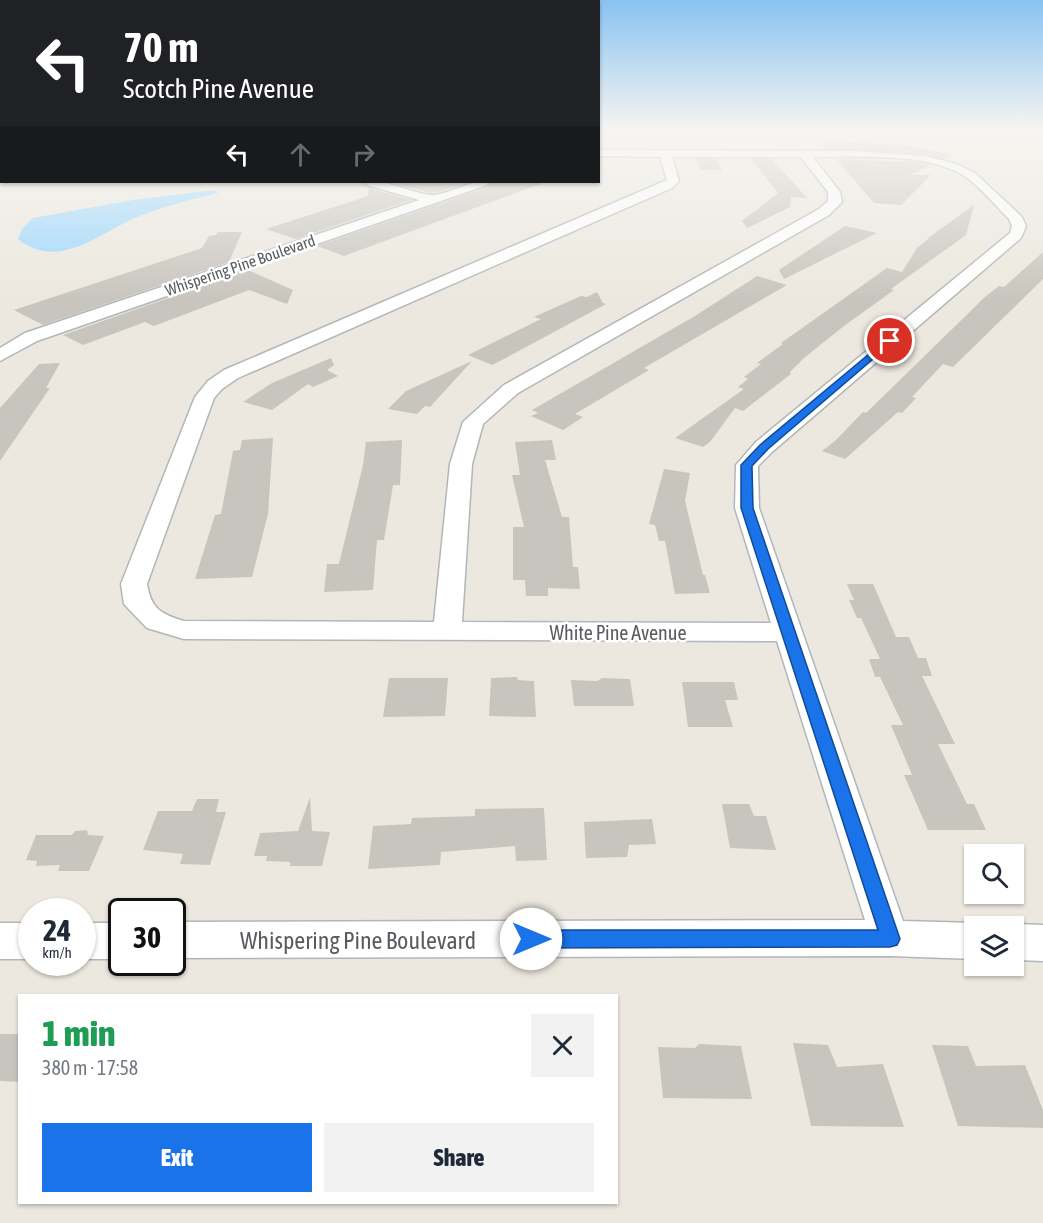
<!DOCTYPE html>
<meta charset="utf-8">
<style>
body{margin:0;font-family:"Asap Condensed",sans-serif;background:#f2f2f3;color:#1f2937;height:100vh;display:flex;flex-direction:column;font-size:22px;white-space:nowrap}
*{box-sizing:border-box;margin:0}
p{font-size:20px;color:#747a83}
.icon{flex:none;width:33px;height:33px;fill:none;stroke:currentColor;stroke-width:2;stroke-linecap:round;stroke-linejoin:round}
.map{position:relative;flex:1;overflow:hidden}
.details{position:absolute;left:18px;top:994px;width:600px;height:210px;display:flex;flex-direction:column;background:#fff;border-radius:0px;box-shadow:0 2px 4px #0004}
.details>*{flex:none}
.hud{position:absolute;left:0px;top:0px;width:600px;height:183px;box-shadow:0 2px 4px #0004;background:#202124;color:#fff;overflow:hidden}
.controls{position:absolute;left:964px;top:844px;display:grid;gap:12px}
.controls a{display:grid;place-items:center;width:60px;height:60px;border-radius:0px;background:#fff;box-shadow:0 2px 4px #0004;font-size:30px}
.speed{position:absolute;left:18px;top:898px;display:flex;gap:12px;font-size:30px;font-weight:700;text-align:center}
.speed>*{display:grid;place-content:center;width:78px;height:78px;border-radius:50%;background:#fff;box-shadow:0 2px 4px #0004;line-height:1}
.speed small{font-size:15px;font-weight:400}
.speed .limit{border:3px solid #111;border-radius:9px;background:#fff;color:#111}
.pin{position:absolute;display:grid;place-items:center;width:51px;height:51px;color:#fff;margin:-26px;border:3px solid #fff;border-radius:50%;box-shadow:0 2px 6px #0007}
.me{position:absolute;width:66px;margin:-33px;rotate:90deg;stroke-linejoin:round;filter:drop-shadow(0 0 4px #0008)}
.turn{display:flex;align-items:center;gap:21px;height:126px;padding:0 24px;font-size:27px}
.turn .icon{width:78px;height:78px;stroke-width:2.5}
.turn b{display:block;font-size:42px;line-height:51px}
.lanes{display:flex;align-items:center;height:57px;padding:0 24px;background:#0003;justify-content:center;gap:30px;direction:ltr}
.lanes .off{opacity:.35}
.round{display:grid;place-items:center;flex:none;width:63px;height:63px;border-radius:0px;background:#f2f2f3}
.head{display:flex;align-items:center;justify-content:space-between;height:102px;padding:0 24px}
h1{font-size:36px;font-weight:800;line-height:45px;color:#1e9e55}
.primary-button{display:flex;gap:12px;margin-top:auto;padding:12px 24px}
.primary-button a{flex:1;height:69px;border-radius:0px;background:#1a73e8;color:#fff;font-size:24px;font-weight:800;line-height:69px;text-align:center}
.primary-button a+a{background:#f2f2f3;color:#1f2937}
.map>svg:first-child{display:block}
.water{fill:#9bd7ff}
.building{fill:#c8c5be}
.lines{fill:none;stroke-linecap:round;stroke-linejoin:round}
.minor-casing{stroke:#b2b6ba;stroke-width:3}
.minor{fill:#fff;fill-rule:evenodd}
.rail-casing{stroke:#b1b2b2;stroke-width:3}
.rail{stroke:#fff;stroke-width:2;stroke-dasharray:6;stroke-linecap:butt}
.route{fill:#1a73e8;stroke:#114b97;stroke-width:1.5}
.labels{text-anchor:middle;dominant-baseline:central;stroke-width:5;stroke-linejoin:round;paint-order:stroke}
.far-street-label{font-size:16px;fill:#585c60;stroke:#fff}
.street-label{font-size:20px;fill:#585c60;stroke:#fff}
.near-street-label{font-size:24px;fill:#585c60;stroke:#fff}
</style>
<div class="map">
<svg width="1043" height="1223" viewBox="0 0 1043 1223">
<rect width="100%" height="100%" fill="#ece8df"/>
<!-- water -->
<path class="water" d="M214,190l4,3c-26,6 -52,13 -76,22 -40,15 -82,58 -124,24l4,-10 11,-11 100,-18z"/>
<!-- building -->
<path class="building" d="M819,140l83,5 51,10 -9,4 -19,-5 -98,-5z
M696,159h22l4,11h-21z
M751,159h21l35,39 -16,-1 -1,10 -43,21 -5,-7 36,-28z
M836,159l76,3 18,3 -21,10h22l-30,30 -27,-2z
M389,182h82l-29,9 -12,2z
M491,182h49v2l-196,72 -27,-10 171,-59z
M369,188l42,12 -115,39 -30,-10 102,-33z
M974,205l-8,30 -75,54 3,1 -50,36 -40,32 -14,14 1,2 -48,37 -8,-3 -25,34 -7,5 -28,-9 69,-49 -6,-2 10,-8 -4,-2 17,-13 -4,-1 26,-19 -2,-1 106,-75 15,4 15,-24 12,-10h-1z
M845,226l32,7 -93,46 -5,-9z
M218,232h24l-13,30 -186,63 -29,-15 188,-62 7,-12 7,-1z
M1043,252v27l-90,88 -10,-3 -31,33 4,1 -14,15 -4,-1 -53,47 -23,-8 13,-10 28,-29 3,1 120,-117 13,-10 5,1z
M248,270l45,20 -6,14 -38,-14 -95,36 -9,-4 -62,23 -20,-10z
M757,276l30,9 -143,83 5,2 -74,44 8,3 -20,13 -32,-14 7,-3 -6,-3 163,-94z
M597,292l6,11 3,1 -102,55 -12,6 -24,-10 73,-36 -7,-2 47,-21 6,1z
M331,358l3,7 -7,5 11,6 -25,11 -5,-3 -36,26 -29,-8 29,-19z
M472,361l-42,46 -5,-1 -8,8 -29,-5 18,-18z
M60,363l-14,25h4l-50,73v-53l39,-44z
M273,438l-5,76 -16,63 -57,2 20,-64 6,-1 12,-63 7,-1 2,-10z
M402,440l-2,45h-7l-9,55h-7l-4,50 -49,2 3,-28h12l24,-99 3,-23z
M552,440l4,20h-11l17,57h7l4,50h5l2,22 -32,-1v8h-22l-1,-16h-12v-53h11l-12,-52h8l-5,-33z
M664,469l26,4 -5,28 18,74h2l5,18 -35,1 -10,-53h-6l-4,-16 -6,-1z
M847,584h26l23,53h13l9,21h8l6,18h-10l33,68h-17l29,60h7l12,26h-58l-24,-55h8l-21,-50h12l-23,-48h-5l-6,-18h11l-19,-41h-4l-8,-18h5z
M517,677l1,3 16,1 2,36 -47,-1 2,-38z
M389,678h59l-3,38 -62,1z
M602,678l28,1 4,27h-60l-3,-26 26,1z
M682,682h52l4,18h-13l8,27h-45z
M310,797l2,34 18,1 -8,34h-32v-4l-24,-1 1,-5h-13l6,-23 38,-2z
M197,799h22l-3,13h10l-16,53 -30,-1 3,-10 -40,-4 15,-39h34z
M722,804h27l5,12h12l10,34 -46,-2z
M544,808l3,52 -31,1 -1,-15 -74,6 -1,13 -72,4 5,-43 38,-2 1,-6 63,-2v-7z
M652,819l4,25 -27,1 -2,12 -41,1 -2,-36z
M87,830l1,5 16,1 -15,35h-31l2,-6 -24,1 1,-5 -11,-1 10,-25h36l3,-4z
M0,1034h20v48l-20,-1z
M793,1043l35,2 9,22 46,-3 21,63 -93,-1z
M699,1044l42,2 11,53 -89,-1 -5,-51 37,1z
M932,1045l36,1 8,20 49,-1 18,45v18l-85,-2z"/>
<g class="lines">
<!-- minor casing -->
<g class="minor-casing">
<path id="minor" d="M598,150l257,1 70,5 31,8 19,9 47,44 4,9 -5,12 -249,214 -14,14 1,42 144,413 72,2 10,4h-10v32l-85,-3 -718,2v-36l693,-2 -88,-279 -593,-2 -37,-11 -23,-24 -3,-20 74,-187 13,-16 16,-11 443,-190 -7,-23 -62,-1zM672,157h129l27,35v9l-9,8 -315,176 -41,37 -13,42 -16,158 -250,-1c-23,-7 -33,-12 -37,-37l67,-186 8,-9 16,-11 434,-190 7,-7zM813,157c43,0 116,-5 153,20 16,12 29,28 43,42l3,7 -2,7 -254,209 -20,23 -1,43 36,115 -309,-1 10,-158 11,-40 35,-31 311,-178 13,-13 -2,-10z
M365,182c23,-3 42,10 65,13 16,2 37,-15 59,-13l-2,3 -450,156 -37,20v-13l25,-15 394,-133 -52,-15z
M0,923h32v36h-32z
M82,923h40v36h-40z
M1014,924l29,1v36l-29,-1v-33h-7z"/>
</g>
<!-- minor -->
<use href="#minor" class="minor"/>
<!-- rail casing -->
<g class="rail-casing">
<path id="rail" d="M668,130l375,2"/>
</g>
<!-- rail -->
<use href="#rail" class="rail"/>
</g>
<!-- sky -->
<linearGradient id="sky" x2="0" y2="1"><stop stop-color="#89c2f1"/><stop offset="0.43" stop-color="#f6f5f1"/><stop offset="1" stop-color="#f6f5f1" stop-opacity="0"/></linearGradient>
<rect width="1043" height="301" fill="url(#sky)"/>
<!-- route -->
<path class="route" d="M887,339l7,2 -126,108 -16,17 1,42 147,431 -3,6 -7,2 -359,1 -6,-2 -3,-7 3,-6 6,-3h347l-137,-422v-43l19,-20z"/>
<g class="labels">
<!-- far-street labels -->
<g class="far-street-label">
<text transform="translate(240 265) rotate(-19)">Whispering Pine Boulevard</text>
</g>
<!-- street labels -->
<g class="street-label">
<text x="618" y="632">White Pine Avenue</text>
</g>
<!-- near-street labels -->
<g class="near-street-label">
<text x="358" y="940">Whispering Pine Boulevard</text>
</g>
</g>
</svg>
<div class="controls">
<a><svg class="icon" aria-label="search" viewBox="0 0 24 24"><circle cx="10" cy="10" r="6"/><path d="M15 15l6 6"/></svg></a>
<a><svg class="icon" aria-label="layers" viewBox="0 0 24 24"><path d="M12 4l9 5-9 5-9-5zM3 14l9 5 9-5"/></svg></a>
</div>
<div class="speed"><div>24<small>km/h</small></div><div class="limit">30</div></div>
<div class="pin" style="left:890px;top:341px;background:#d93025"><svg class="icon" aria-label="arrive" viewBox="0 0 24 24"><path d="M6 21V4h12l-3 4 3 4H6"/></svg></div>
<svg class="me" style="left:531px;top:939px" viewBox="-20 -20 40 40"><circle r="19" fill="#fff"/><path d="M0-13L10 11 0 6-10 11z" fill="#1a73e8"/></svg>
<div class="hud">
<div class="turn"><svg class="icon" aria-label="left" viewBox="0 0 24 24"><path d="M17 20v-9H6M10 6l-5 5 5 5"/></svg><div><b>70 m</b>Scotch Pine Avenue</div></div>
<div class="lanes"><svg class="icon" aria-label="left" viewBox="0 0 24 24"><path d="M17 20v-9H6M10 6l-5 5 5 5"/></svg><svg class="icon off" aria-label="ahead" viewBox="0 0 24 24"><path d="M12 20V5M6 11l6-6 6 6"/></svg><svg class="icon off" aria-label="right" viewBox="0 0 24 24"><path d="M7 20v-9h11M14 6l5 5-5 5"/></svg></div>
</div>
<section class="details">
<div class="head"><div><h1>1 min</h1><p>380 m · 17:58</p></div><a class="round"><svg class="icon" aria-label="close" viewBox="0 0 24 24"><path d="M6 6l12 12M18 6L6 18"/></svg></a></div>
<div class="primary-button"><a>Exit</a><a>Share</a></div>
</section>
</div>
